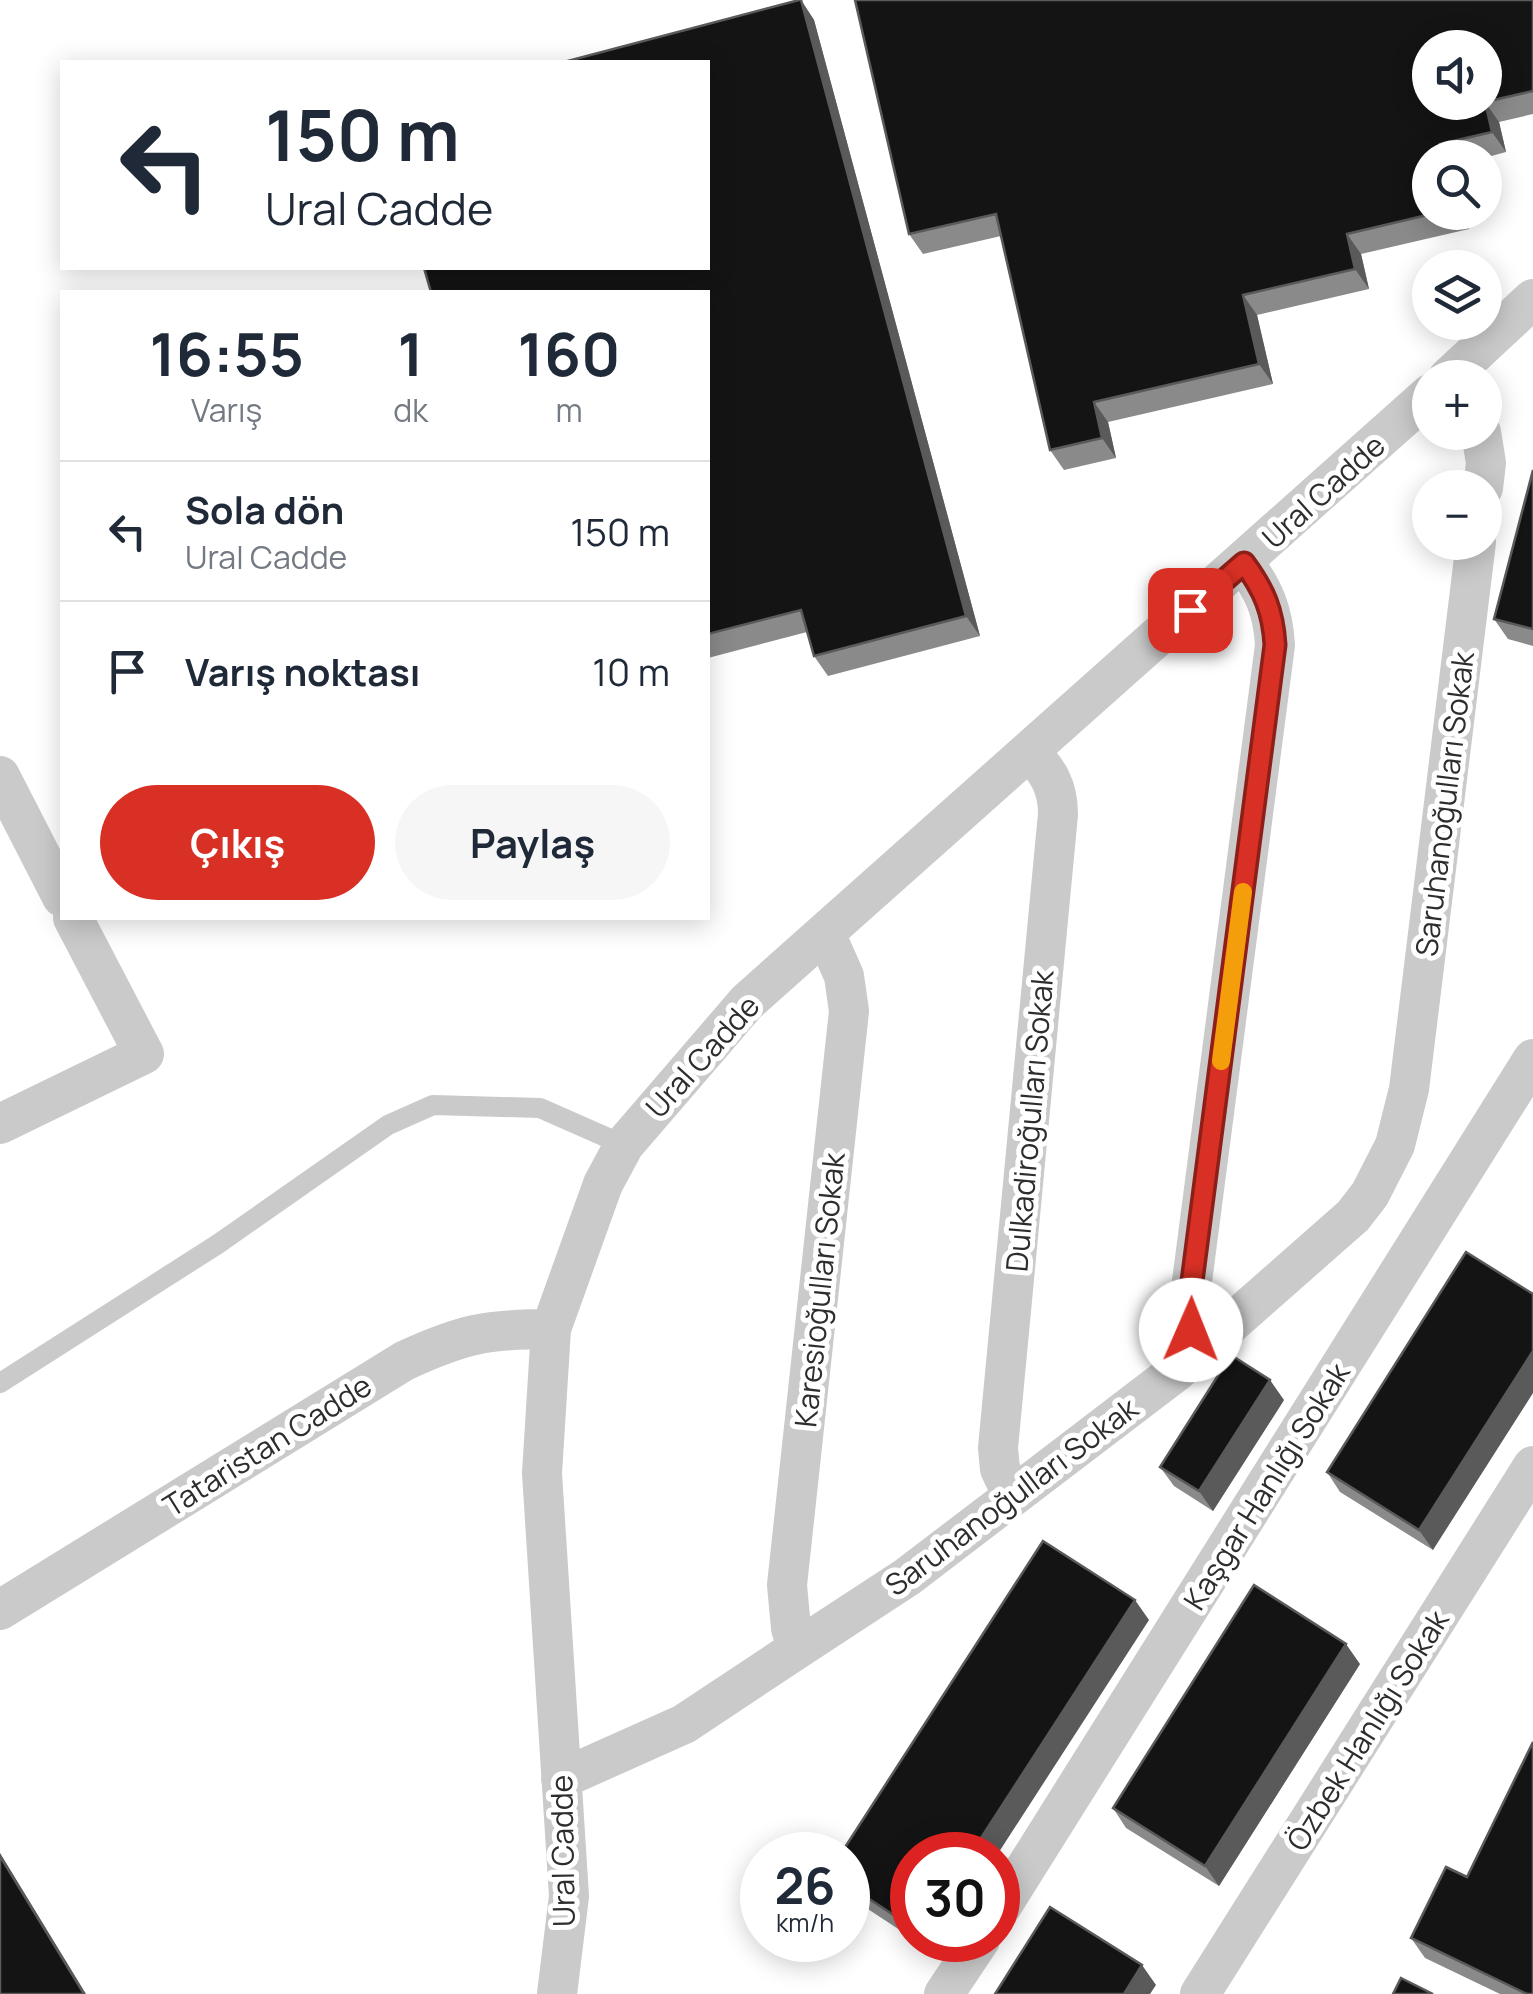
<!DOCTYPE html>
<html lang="tr">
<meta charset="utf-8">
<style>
body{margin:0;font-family:Manrope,sans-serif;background:#f6f6f7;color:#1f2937;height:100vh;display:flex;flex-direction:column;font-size:38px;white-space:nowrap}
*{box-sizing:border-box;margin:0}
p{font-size:32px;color:#747a83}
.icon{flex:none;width:55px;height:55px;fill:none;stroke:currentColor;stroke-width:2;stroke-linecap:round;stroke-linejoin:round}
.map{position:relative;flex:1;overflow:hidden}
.drawer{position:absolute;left:60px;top:290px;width:650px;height:630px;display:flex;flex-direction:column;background:#fff;border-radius:0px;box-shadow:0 5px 25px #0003}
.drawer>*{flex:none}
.top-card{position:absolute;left:60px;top:60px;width:650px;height:210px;border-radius:0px;box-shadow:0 5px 25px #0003;background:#fff;color:#1f2937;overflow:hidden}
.fabs{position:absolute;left:1412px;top:30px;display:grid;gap:20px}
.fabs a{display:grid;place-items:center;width:90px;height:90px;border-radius:50%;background:#fff;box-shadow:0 5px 25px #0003;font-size:50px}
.speed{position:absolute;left:740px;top:1832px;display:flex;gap:20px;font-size:50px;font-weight:700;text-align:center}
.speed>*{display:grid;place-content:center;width:130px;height:130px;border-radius:50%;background:#fff;box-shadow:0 5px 25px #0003;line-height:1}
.speed small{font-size:25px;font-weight:400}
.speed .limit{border:15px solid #d22;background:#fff;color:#111}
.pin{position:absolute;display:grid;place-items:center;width:85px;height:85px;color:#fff;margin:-42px;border-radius:20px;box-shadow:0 5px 15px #0006}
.me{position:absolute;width:110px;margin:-55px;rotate:1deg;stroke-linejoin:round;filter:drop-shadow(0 0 8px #0008)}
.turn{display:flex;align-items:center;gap:35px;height:210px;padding:0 40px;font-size:45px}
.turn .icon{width:130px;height:130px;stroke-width:2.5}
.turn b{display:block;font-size:70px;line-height:85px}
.eta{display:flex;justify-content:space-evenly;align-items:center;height:170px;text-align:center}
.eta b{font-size:60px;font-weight:700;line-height:70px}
.button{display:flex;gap:20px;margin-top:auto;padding:20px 40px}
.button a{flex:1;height:115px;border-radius:60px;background:#d93025;color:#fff;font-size:40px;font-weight:700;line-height:115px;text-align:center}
.button a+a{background:#f6f6f7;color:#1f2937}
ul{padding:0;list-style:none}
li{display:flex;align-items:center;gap:30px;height:140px;padding:0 40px;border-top:2px solid #e0e1e3}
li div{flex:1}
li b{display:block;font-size:38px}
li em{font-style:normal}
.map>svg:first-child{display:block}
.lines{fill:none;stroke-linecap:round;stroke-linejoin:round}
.service{stroke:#cacaca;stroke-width:20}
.minor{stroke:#cacaca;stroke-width:40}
.wall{fill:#8a8a8a}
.shaded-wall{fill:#5a5a5a}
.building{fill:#141414;stroke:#5a5a5a;stroke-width:2.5;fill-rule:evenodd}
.route-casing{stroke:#8d1f18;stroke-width:25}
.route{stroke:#d93025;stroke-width:18}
.slow{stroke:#f59e0b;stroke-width:18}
.labels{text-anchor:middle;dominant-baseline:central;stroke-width:10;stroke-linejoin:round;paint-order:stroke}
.street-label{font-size:30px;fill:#2d2d2d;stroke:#fff}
</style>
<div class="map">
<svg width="1533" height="1994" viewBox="0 0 1533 1994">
<rect width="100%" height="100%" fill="#fff"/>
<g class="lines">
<!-- service -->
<path class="service" d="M0,1383l218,-139 170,-119 45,-20 107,3 84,37"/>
<!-- minor -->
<path class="minor" d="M1448,378l85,-79
M1481,432l5,31 -3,25
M0,776l62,121
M0,1124l144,-70 -71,-136
M1202,1350l-11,-20 -3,-18 87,-667c-2,-34 -11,-55 -31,-82
M1013,1496l-13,-27 -2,-21 60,-634c0,-27 -10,-44 -29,-62
M0,1610l404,-249c58,-27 83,-32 147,-32
M797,1649l-6,-21 -4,-43 62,-574 -5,-35 -19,-43
M561,1779l123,-55 113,-75 110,-72 270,-206 176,-155 17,-22 25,-49 14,-56 67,-547
M998,1912l535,-853
M557,1994l12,-98 -27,-423 9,-144 52,-145 21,-39 123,-143 683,-608
M944,1994l36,-54
M1200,1994l333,-528"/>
</g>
<!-- wall -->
<path class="wall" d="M801,0l13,20 166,616 -152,40 -14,-20 -7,-24 -99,26v-366z
M1533,0v114l-34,8 7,30 -22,6h-54v54h35l4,17 -108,25 8,35 -112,26 16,69 -165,38 8,36 -52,12 -14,-20 -49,-214 -78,18 -14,-20z
M1533,470v176l-25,-7 -14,-20z
M1466,1252l-33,298 -93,-58 -13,-20z
M1284,1400l-71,111 -39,-25 -14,-19z
M1149,1620l-237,235v83l-64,-42v-41z
M1360,1664l-141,222 -93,-58 -13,-20z
M1467,1877l66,117h-33l-75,-36 -14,-20z
M916,1940h26l-8,12z"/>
<!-- shaded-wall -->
<path class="shaded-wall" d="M801,0l13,20 166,616 -14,-20z
M1485,102l14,20 7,30 -14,-20z
M1458,212h7l4,17z
M1347,234l14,20 8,35 -14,-20z
M1243,295l14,20 16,69 -14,-20z
M1094,402l14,20 8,36 -14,-20z
M1533,1351v42l-100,157 -14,-20z
M1270,1380l14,20 -71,111 -14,-20z
M1135,1600l14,20 -152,235h-27z
M1346,1644l14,20 -141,222 -14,-20z
M0,1853l86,141h-2l-84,-138z
M926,1940h16l-8,12z
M1142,1965l14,20 -6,9h-26z"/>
<!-- building -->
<path class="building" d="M799,0h2l165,616 -152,40 -13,-46 -93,24v-342h-277l-7,-24h284v-206h-144z
M855,0h678v91l-48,11 7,30 -52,12 3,14h-13v54h10l-93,22 8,35 -112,26 16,69 -165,38 8,36 -52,12 -54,-236 -87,20zM1430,48h55v54h-55z
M1533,470v159l-39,-10z
M1466,1252l67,42v57l-114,179 -92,-58z
M1231,1355l39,25 -71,111 -39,-24z
M1043,1541l92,59 -165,255h-58v72l-64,-42v-30h-8z
M1254,1585l92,59 -141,222 -92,-58z
M1533,1742v252h-6l-116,-56 35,-71 21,10z
M0,1856l84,138h-84z
M1050,1907l92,58 -18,29h-129z
M1401,1978l32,16h-40z"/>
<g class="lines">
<!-- route casing -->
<g class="route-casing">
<path id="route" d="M1190,610l54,-47c20,27 29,48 31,82l-87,667 3,18"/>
</g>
<!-- route -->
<use href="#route" class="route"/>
<!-- slow -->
<path class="slow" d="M1221,1061l22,-169"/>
</g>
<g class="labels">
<!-- street labels -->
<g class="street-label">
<text transform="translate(1323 491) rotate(-42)">Ural Cadde</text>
<text transform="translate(1444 804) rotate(-83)">Saruhanoğulları Sokak</text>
<text transform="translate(702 1056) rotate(-48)">Ural Cadde</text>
<text transform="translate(1029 1121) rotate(-85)">Dulkadiroğulları Sokak</text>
<text transform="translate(819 1290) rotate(-84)">Karesioğulları Sokak</text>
<text transform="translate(267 1445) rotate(-32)">Tataristan Cadde</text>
<text transform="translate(1266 1486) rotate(-58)">Kaşgar Hanlığı Sokak</text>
<text transform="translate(1011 1496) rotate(-37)">Saruhanoğulları Sokak</text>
<text transform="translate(1367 1730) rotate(-58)">Özbek Hanlığı Sokak</text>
<text transform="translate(562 1851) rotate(-91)">Ural Cadde</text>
</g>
</g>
</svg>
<div class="fabs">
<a><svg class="icon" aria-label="sound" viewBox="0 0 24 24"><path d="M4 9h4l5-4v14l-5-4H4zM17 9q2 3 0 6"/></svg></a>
<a><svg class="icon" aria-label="search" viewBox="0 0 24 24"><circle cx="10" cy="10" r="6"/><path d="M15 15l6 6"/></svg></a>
<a><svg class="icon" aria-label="layers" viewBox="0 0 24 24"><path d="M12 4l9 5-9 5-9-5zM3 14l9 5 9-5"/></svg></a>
<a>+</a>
<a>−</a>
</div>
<div class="speed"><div>26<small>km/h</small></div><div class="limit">30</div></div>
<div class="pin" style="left:1190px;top:610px;background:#d93025"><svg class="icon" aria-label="arrive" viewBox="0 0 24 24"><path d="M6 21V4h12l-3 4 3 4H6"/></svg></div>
<svg class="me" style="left:1191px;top:1330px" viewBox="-20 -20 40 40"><circle r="19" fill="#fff"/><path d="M0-13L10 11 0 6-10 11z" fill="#d93025"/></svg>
<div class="top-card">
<div class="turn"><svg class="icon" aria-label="left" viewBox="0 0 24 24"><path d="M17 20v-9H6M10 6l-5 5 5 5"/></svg><div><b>150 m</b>Ural Cadde</div></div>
</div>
<section class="drawer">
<div class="eta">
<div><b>16:55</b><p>Varış</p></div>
<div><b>1</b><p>dk</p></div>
<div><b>160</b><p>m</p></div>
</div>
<ul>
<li><svg class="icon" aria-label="left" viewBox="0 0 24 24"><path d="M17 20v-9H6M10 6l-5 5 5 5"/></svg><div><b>Sola dön</b><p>Ural Cadde</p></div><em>150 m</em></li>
<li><svg class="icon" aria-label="arrive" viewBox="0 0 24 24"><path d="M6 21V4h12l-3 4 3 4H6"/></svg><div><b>Varış noktası</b></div><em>10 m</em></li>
</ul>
<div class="button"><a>Çıkış</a><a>Paylaş</a></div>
</section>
</div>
